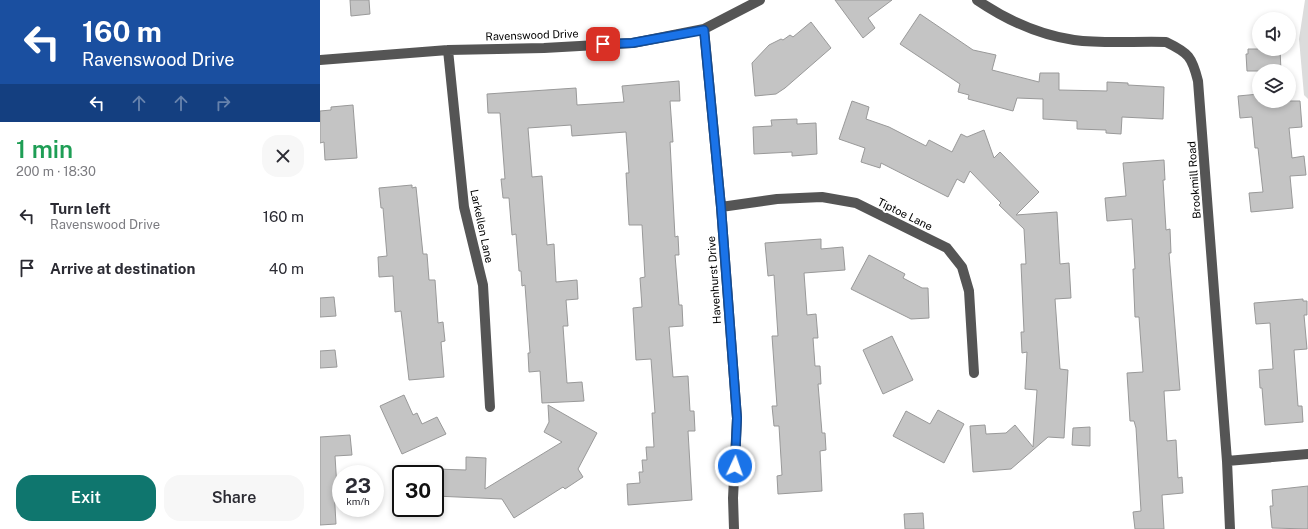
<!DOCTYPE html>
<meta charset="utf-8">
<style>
body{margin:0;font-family:"Public Sans",sans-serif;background:#f7f7f7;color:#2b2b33;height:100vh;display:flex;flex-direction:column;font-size:15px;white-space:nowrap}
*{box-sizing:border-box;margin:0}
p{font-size:13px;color:#7c7c81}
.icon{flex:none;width:22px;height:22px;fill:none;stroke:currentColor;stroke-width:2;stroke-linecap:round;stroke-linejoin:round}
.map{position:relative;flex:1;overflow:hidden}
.drawer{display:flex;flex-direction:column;background:#fff;width:320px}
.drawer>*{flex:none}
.guide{background:#1a4fa0;color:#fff;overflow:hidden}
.buttons{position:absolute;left:932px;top:12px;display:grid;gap:8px}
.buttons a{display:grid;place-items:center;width:44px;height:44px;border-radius:50%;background:#fff;box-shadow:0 2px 6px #0003;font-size:20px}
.speed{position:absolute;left:12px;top:465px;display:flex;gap:8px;font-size:20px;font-weight:700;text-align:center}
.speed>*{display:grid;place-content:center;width:52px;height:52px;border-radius:50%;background:#fff;box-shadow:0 2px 6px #0003;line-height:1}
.speed small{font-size:10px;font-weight:400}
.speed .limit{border:2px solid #111;border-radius:6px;background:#fff;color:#111}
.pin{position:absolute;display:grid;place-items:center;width:34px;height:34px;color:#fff;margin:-17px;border-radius:8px;box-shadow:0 2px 6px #0006}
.me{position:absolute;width:44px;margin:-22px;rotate:3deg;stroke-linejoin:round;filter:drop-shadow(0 0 3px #0008)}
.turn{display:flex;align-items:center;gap:14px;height:84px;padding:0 16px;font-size:18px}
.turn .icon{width:52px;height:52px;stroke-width:2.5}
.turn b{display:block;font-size:28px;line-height:34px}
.lanes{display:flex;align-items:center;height:38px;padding:0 16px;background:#0003;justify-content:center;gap:20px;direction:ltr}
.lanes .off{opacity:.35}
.round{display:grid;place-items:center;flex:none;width:42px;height:42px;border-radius:16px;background:#f7f7f7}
.overview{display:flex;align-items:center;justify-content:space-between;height:68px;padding:0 16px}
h1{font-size:24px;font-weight:600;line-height:30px;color:#1e9e55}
.cta{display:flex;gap:8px;margin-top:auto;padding:8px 16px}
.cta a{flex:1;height:46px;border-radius:16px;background:#0f766e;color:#fff;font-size:16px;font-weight:600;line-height:46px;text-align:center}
.cta a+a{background:#f7f7f7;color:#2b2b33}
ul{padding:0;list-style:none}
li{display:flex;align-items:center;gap:12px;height:52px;padding:0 16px}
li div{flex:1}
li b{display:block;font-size:15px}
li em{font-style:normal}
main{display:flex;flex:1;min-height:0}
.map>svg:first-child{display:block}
.green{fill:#dcdcdc}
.building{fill:#c4c4c4;stroke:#999}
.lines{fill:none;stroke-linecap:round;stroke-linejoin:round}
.minor{stroke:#555;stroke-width:10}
.route-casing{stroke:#114b97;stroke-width:10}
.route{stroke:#1a73e8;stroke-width:7}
.labels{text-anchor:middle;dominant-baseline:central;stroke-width:4;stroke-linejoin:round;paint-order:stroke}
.street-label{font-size:11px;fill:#000;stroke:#fff}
</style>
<main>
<section class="drawer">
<div class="guide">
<div class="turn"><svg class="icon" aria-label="left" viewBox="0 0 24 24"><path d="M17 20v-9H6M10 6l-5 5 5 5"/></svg><div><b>160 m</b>Ravenswood Drive</div></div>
<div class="lanes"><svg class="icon" aria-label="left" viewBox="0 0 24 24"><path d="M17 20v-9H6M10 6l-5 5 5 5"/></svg><svg class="icon off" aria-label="ahead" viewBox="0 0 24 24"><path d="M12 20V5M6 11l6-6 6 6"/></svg><svg class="icon off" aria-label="ahead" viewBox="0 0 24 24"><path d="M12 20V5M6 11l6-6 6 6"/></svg><svg class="icon off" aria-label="right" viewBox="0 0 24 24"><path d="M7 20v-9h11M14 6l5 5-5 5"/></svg></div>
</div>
<div class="overview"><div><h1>1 min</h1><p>200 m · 18:30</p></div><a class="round"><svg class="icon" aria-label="close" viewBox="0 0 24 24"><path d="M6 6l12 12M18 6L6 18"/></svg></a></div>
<ul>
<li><svg class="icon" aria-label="left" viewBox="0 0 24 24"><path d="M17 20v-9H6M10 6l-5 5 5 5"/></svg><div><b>Turn left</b><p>Ravenswood Drive</p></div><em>160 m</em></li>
<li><svg class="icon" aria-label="arrive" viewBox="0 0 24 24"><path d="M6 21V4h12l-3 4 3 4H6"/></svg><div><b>Arrive at destination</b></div><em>40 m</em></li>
</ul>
<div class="cta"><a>Exit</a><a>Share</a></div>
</section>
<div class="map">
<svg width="988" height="529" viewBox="0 0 988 529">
<rect width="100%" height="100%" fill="#fff"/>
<!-- green -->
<path class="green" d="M985,0h3v99l-4,-4 -5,-56z"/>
<!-- building -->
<path class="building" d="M30,0h19l1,14 -19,2z
M515,0h57l-24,18 7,10 -12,10z
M600,14l53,36 23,5 -4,15 47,12 1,-9h19v17l48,1v-9l21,1v2l36,2 -1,32 -41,-2 -1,17 -15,-1v-3l-29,-1v-8l-34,-2v-20l-26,-1 -4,13 -45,-12 1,-4 -11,-3 2,-8 -60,-40z
M491,22l20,26 -46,40 -9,6 -21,2 -3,-33 17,-18 12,-6 2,1 7,-5 3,2z
M928,49h32l1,22h-34l-1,-17h2z
M359,81l1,20h-10l3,41h-3l5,95 3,-1 1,19h-4l4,50h3l1,21 -14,1 4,50 15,-1 2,35h4l1,20h-7l4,69 -64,5 -1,-21 13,-1 -1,-11h4l-1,-12h5l-1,-13h8l-2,-34h3l-4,-54 -15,1 -3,-52 9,-1 -2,-29 5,-1 -3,-52h-13l-3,-52h3l-3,-41 -54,4 -1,-11 -43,3 4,49 10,-1 5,69 7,-1 2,38 21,-2 1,19 -12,1 2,26h-5l4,57 15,-1 2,19 -42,2 -2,-32 -11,1 -1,-19h2l-5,-68 -3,1 -1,-15h-2l-3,-37 -4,1 -3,-37h-6l-2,-19h4l-5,-66h-12l-1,-19 89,-6 1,17 47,-3 -2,-16z
M939,94v7h41l2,26 -13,1 3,30 12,-2 2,19 -16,1 3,32 -42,4 -2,-19 14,-1 -5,-44h-3l-3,-31 -12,1 -2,-22z
M532,101l17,6 -3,12 23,8 37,19 3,-6 23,12 9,-18 6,3 17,-7 10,28 6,-6 39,40 -23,23 41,-3 3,52 9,-1 2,35 -16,1 5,70 8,1 -4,68 -16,-1 -37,32 -38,3 -3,-46 15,-1 1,9 20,-1 9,-8 18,22 4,-57 -12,-1 2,-37 -5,1 -1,-21h3l-3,-68h5l-2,-35 -25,-24 2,-2 -31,-32 -6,12 -7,-4 -9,18 -67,-34 -1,5 -19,-6 4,-14 -26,-9z
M33,105l4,53 -32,2 -1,-18 -4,1v-32l11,-1v-3z
M477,119v5l19,-1 1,31 -25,2v-4l-38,2 -1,-27 19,-1 -1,-6z
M844,160l1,20h-2l3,50 4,-1 1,24h-2l11,137 -16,1 3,50 9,-1 2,38 4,-1 1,16 -21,2 2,34h-29l-2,-17 8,-1 -5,-83 -2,-7h-4l-3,-48 16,-1 -4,-55h-4l-2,-48h2l-3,-50 -25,2 -2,-23 21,-2 -3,-33z
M92,185v3l4,-1 7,67h4l2,26h6l3,43 5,-1 2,19 -4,1 3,35 -35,3 -8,-69 -6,1 -2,-36 -14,1 -1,-20 9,-1 -4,-48h-2l-2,-20z
M501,239v10l22,-2 2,23 -41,3 3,42 9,-1 2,24h-5l2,28h5l1,18h-3l4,49h3l1,17 -6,1 2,40 -44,3 -1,-18 5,-1 -3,-49h-5l-2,-20h5l-5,-70h6l-4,-61 -6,1 -3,-33z
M549,255l36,19 -2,4 19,10h6l1,30 -18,1 -60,-30z
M14,297l2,19 -16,1v-19z
M983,299v2h4v14h-3l3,34 -13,1 4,56h4l1,16 -38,3 -3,-37h-2l-1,-18 14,-1 -3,-46 -14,1 -2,-21z
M572,336l21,44 -30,14 -20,-44z
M15,350l2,17 -17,1v-17z
M84,395l9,20 4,-2 5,11 15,-7 9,17 -44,20 -22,-48z
M228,405l49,28 -19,36 5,8 -18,12 -2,-2 -49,31 -12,-19 -67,-3v-27l31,1v-13l20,1 -1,31 77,-47 -18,-10 5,-10z
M618,410l26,14 -20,39 -51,-27 13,-25 24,13z
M770,427v19l-18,-1 1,-17z
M30,435l2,20 -17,1 2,32 -3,1 2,35 -16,1v-88z
M988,486v43l-36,-1 -2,-22h3l-1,-16z
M603,513l1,16h-19l-1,-15z"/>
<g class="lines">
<!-- minor -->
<path class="minor" d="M657,0c28,19 63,35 97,40 30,4 62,1 92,2 23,11 26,15 32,39l29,380 3,68
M384,29l17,178 16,211 -4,80 1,31
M128,50l16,157 19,78 7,122
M0,60l128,-10 96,-2 89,-5 71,-14 56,-29
M401,207l56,-8 45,-2 34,6 91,45 15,19 7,24 5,82
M907,461l81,-7"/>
</g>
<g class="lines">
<!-- route casing -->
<g class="route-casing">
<path id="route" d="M283,44l29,-1 72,-13 17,177 16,211 -2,48"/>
</g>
<!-- route -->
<use href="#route" class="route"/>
</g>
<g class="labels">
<!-- street labels -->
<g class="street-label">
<text transform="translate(212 35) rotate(-2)">Ravenswood Drive</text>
<text transform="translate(874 180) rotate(-94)">Brookmill Road</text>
<text transform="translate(585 214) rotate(26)">Tiptoe Lane</text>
<text transform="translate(162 226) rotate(78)">Larkellen Lane</text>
<text transform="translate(394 280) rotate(-94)">Havenhurst Drive</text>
</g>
</g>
</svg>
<div class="buttons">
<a><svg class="icon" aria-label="sound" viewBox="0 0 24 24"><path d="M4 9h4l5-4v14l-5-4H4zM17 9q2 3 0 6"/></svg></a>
<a><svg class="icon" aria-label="layers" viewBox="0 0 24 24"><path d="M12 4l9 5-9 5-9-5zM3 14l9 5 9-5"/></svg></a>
</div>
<div class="speed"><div>23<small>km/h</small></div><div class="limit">30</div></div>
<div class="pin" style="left:283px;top:44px;background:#d93025"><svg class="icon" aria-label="arrive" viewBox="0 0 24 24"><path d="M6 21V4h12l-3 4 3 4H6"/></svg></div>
<svg class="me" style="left:415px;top:466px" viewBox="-20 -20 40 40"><circle r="17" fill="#1a73e8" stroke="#fff" stroke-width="3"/><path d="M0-11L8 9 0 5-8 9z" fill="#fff"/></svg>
</div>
</main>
